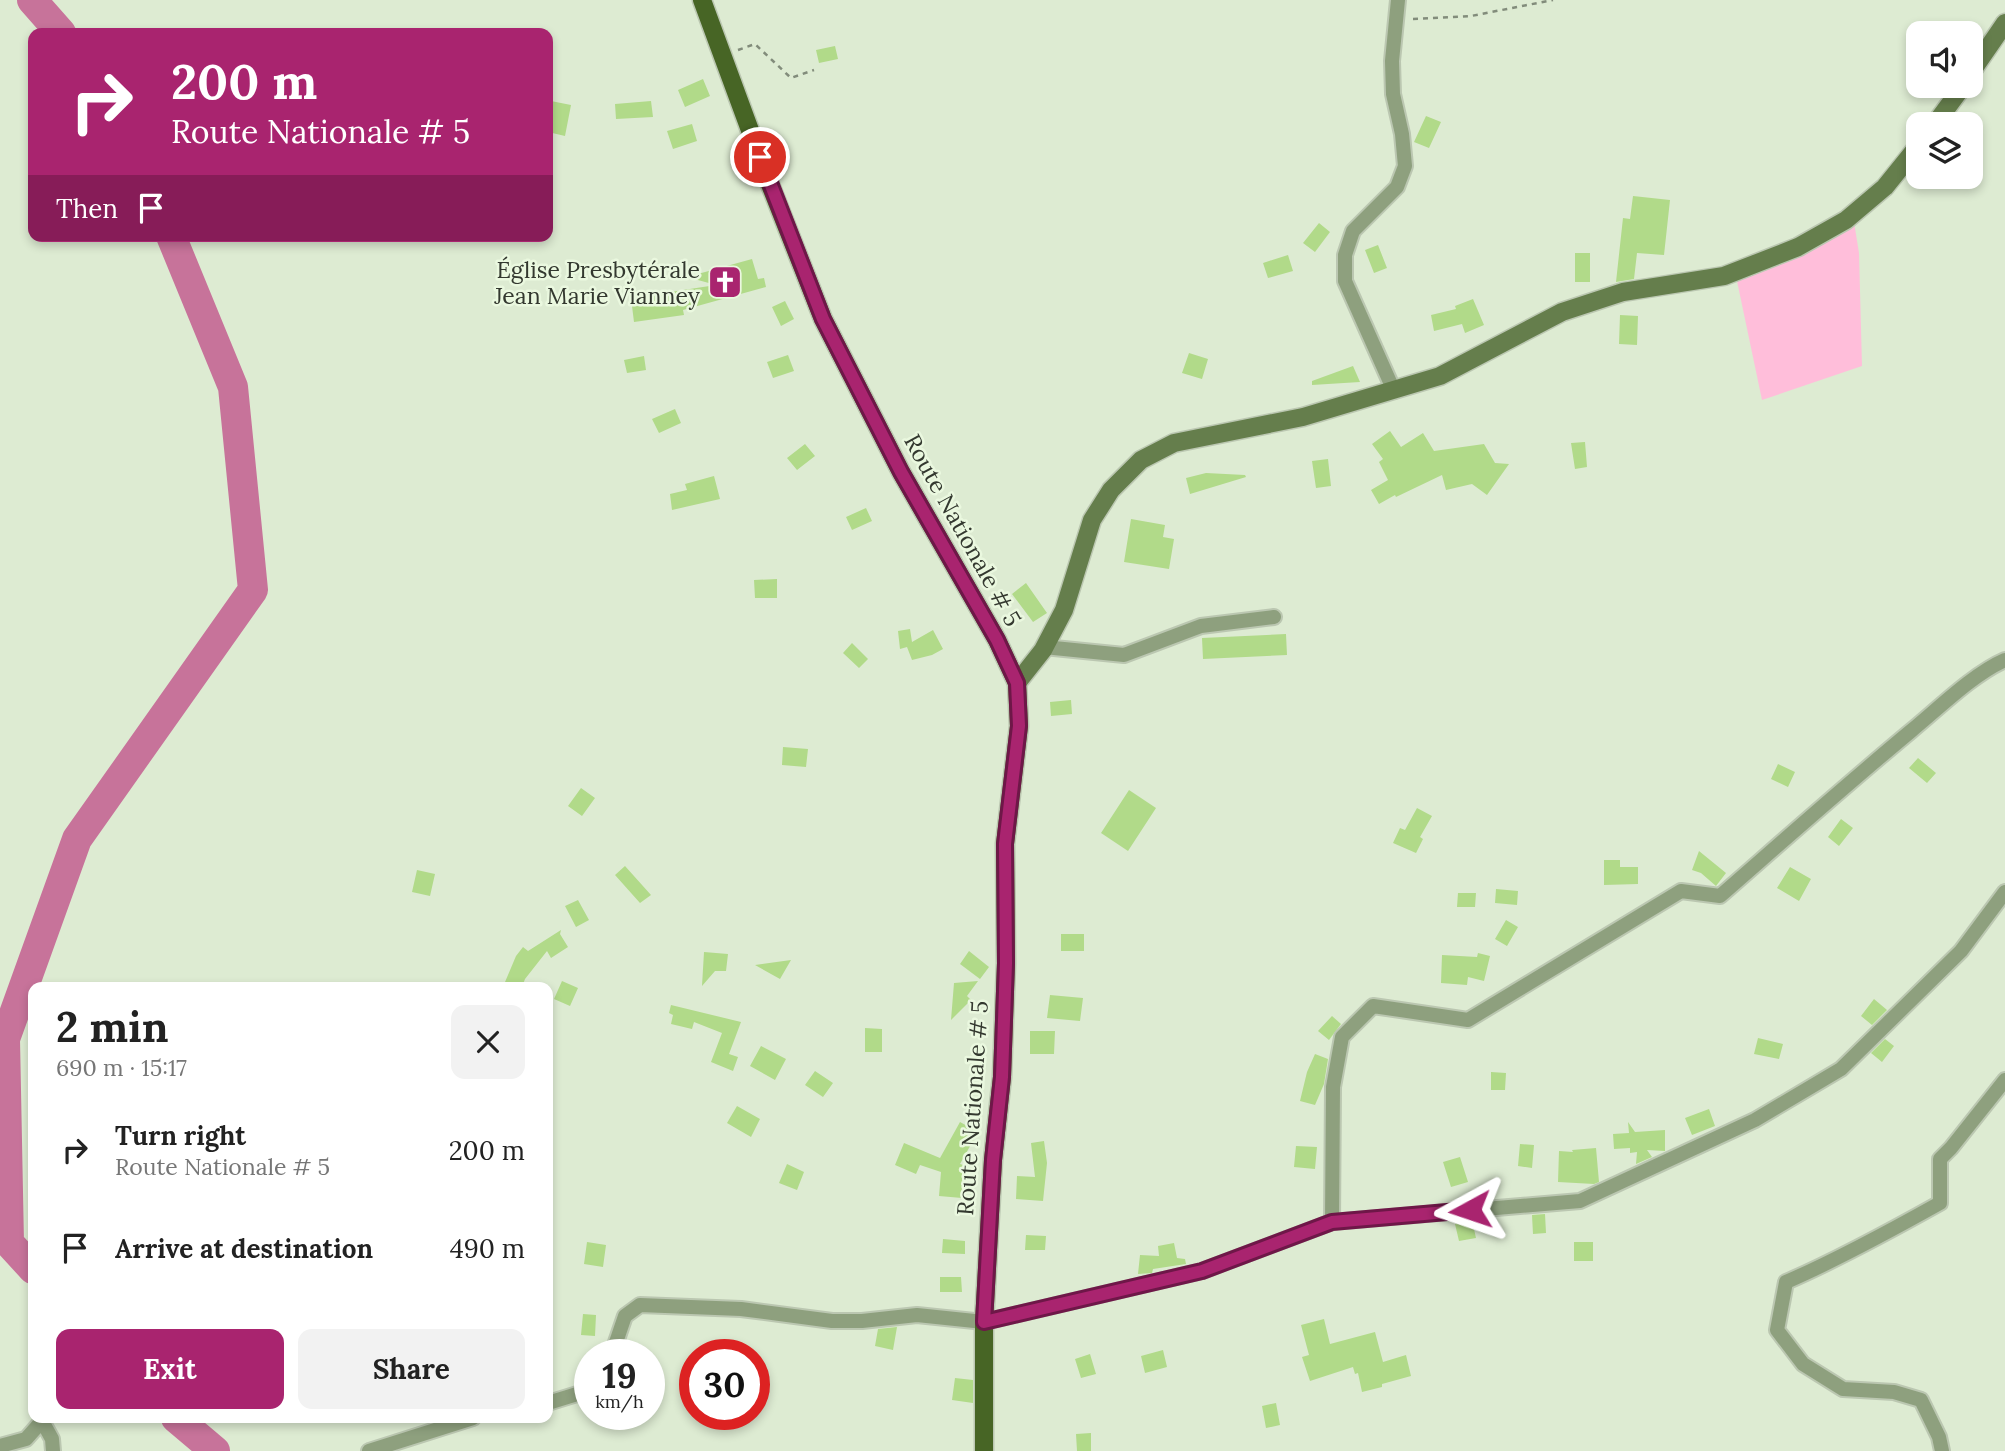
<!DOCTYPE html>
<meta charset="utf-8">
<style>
body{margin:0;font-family:Lora,serif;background:#f2f2f2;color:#222;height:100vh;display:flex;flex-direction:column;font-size:26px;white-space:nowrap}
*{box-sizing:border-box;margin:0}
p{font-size:23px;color:#767676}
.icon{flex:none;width:38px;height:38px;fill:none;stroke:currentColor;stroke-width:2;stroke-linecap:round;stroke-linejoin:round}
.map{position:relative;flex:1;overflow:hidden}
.panel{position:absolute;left:28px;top:982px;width:525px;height:441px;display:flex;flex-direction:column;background:#fff;border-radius:14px;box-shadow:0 4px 10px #0003}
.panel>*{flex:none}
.hud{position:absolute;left:28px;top:28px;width:525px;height:214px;border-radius:14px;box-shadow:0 4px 10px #0003;background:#a9246f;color:#fff;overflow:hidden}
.buttons{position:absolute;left:1906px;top:21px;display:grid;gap:14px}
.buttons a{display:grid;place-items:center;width:77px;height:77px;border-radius:14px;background:#fff;box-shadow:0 4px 10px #0003;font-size:35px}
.speed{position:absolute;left:574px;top:1339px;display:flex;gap:14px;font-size:35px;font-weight:700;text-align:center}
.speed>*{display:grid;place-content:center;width:91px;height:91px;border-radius:50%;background:#fff;box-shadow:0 4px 10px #0003;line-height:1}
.speed small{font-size:18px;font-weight:400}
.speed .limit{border:10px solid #d22;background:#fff;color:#111}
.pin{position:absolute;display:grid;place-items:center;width:60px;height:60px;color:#fff;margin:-30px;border:4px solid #fff;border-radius:50%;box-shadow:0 2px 7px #0007}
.me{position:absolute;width:77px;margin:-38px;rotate:265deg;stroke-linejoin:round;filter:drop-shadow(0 0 5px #0008)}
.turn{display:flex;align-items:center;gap:24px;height:147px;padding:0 28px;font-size:32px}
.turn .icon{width:91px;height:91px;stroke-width:2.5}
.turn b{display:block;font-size:49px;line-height:60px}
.then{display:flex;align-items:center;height:66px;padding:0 28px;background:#0003;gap:14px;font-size:26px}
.round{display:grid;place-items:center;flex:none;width:74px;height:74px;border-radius:14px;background:#f2f2f2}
.head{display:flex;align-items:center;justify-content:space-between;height:119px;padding:0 28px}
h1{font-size:42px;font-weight:700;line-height:52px}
.button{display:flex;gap:14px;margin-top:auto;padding:14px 28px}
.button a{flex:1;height:80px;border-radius:14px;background:#a9246f;color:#fff;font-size:28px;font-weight:700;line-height:80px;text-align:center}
.button a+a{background:#f2f2f2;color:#222}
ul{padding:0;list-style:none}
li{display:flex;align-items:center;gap:21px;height:98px;padding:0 28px}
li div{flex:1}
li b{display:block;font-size:26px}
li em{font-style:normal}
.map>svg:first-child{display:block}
.green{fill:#ffbeda}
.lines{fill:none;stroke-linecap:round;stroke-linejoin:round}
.river{stroke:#c7739a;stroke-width:30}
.building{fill:#b1da89}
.street-casing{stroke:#bbc7b1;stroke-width:18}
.secondary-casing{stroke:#bbc7b1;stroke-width:21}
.primary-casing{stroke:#bbc7b1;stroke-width:21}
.path{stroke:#828c7b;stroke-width:2.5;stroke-dasharray:5 5;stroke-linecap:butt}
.street{stroke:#8ea07e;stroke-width:14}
.secondary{stroke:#657e4c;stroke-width:18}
.primary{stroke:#476525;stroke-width:18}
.route-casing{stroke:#6e1748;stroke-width:18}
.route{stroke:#a9246f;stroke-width:12}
.labels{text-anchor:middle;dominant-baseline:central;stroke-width:5;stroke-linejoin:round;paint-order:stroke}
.poi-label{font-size:23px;fill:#33382f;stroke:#eaf8df;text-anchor:end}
.street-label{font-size:23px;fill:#33382f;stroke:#eaf8df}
</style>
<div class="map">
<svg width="2005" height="1451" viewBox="0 0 2005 1451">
<rect width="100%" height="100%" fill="#ddebd2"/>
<!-- green -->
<path class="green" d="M1854,222l5,31 3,113 -100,34 -25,-119z"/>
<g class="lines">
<!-- river -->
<path class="river" d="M32,0l29,33
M33,1269l-24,-26 -4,-204 72,-200 176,-249 -20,-203 -62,-151
M176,1418l39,33"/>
</g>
<!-- building -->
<path class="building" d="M835,46l3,13 -19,4 -3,-13z
M703,79l7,17 -25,11 -7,-17z
M551,101l20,4 -6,31 -17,-4v-17z
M651,101l2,16 -37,2 -1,-15z
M1426,116l15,6 -12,26 -15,-6z
M692,124l5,17 -24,8 -6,-18z
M1633,196l37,4 -6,55 -27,-2 -3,26 -18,3 7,-64 7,1z
M1319,223l11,9 -15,20 -12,-9z
M1378,245l9,23 -13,5 -9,-23z
M1575,253h15v29h-15z
M1288,255l5,16 -25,7 -5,-15z
M752,259l6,20 6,-1 2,9 -83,23 1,5 -50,7 -3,-24 85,-13 -29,-8z
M1473,299l11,26 -19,8 -3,-9 -28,7 -3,-16 25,-6 -1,-3z
M785,301l9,18 -13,7 -9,-19z
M1620,315l18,1 -1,29 -18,-1z
M1189,353l19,6 -6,20 -20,-6z
M788,355l6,16 -21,7 -6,-16z
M644,356l2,14 -19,3 -3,-13z
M1353,366l7,16 -48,3v-4z
M675,409l6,14 -22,10 -7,-14z
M1390,431l11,16 22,-14 11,18 50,-7 11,19 14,1 -22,31 -15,-11 -26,6 -4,-15 -46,22 -1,-2 -16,9 -8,-14 17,-10 -9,-18 4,-3 -11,-15z
M1585,442l2,25 -12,2 -4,-26z
M805,444l10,12 -18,14 -10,-12z
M1328,459l3,27 -15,2 -4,-27z
M1206,473l39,2 1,2 -56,17 -4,-16z
M714,476l6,23 -48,11 -2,-16 17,-4 -2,-6z
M866,508l6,13 -20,9 -6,-13z
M1131,519l34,6 -2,12 11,2 -5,30 -45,-7z
M777,579v19h-22l-1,-18z
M1026,583l21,30 -14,9 -21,-28z
M910,629l2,13 21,-12 10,19 -11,6 -20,5 -5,-13 -7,2 -2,-18z
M1286,634l1,21 -84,4 -1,-21z
M852,643l16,16 -9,9 -16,-15z
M1071,700l1,14 -21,2 -1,-14z
M783,747l25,2 -2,18 -24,-2z
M1918,758l18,15 -9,10 -18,-15z
M1778,764l17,8 -7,15 -17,-8z
M581,788l14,10 -13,18 -14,-10z
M1129,790l27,18 -28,43 -27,-18z
M1417,808l15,8 -12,21 3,2 -7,14 -23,-10 7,-15 5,2z
M1841,819l12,9 -14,18 -11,-9z
M1699,851l27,22 -10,13 -15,-13 -9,-3z
M1604,860h16v7h18v17l-34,1z
M625,866l26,29 -11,8 -25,-28z
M1790,867l21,12 -12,22 -22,-13z
M417,870l18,4 -5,22 -18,-4z
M1496,889l22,2 -1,14 -22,-2z
M1458,893h18l-1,14h-18z
M578,900l11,20 -13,7 -11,-21z
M1506,920l12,7 -11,19 -12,-7z
M561,930l-1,4 8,13 -17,11 -4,-7 -22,28 -3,8 -17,-5 11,-26 7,-9 5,4z
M1061,934h23v17h-23z
M969,951l20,16 -9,12 -20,-15z
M704,952l24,2 -2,17h-11l-13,15z
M1478,953l12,3 -6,25 -16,-4 -1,8 -26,-2 1,-28 35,2z
M791,960l-11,19 -25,-14z
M562,981l16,7 -8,18 -16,-7z
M978,981l-11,15 4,4 -20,20 3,-37z
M1050,995l33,3 -3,23 -33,-3z
M1874,999l13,11 -15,15 -11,-9z
M671,1005l70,17 -12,32 9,3 -5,14 -22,-9 11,-29 -28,-11 -2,7 -21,-5 2,-9 -4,-2z
M1332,1016l9,8 -12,16 -11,-9z
M865,1028l17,1v23h-17z
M1030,1031h25l-1,23h-24z
M1758,1038l25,6 -4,15 -25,-5z
M1885,1039l9,7 -12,16 -11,-9z
M761,1046l25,13 -11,21 -25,-14z
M1315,1054l13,5 -4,25 -9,21 -15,-4 7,-29z
M815,1071l18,12 -10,14 -18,-12z
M1491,1072l15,1 -1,17h-14z
M737,1106l23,13 -9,18 -24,-14z
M1709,1109l6,17 -23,9 -7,-17z
M960,1122l18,10 -18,32 7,2 -2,8 -3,24 -23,-2 2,-24 -21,-7 -4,9 -21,-9 9,-22 36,15z
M1628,1122l7,10 30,-2v21l-18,-1 5,7 -16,7 1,-12 -7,1v-5l-16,1 -1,-15 16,-1z
M1044,1141l3,22 -4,38 -27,-2 1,-23 18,1 -4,-34z
M1520,1144l14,1 -2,23 -14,-2z
M1296,1146l21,1 -2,22 -21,-2z
M1596,1148l3,34 -5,2 -36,-2 1,-31 14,1 -1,-2z
M1460,1157l8,25 -17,5 -8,-25z
M787,1164l17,8 -7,18 -18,-7z
M1545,1214l1,19 -13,1 -1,-19z
M1472,1220l4,18 -17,3 -4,-17z
M1026,1235l20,1 -1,14h-20z
M943,1239l22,2v13l-23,-1z
M587,1242l19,3 -3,22 -19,-3z
M1574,1242h19v19h-19z
M1174,1243l3,15 8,1 1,5 -33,5 -1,4 -14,1 2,-19 19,1 -1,-10z
M940,1277h21l1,15h-22z
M583,1314l13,1 -1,21 -14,-1z
M1324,1319l6,25 45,-12 8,30 23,-7 5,21 -29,8v3l-20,5 -4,-19 -3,1 -2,-7 -43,14 -8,-24 7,-2 -8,-30z
M897,1327l-4,23 -18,-4 3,-17z
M1163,1350l4,17 -22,6 -4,-17z
M1090,1354l6,20 -15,4 -6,-19z
M955,1378l18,2v23l-21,-3z
M1276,1403l4,22 -14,3 -4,-22z
M1091,1433v18h-14l-1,-17z"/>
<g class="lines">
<!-- street casing -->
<g class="street-casing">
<path id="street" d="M1394,391l-49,-110v-26l8,-24 44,-44 8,-21 -3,-32 -9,-40 -1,-33 6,-61
M1044,647l80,8 77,-29 73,-9
M1332,1222l1,-135 9,-50 31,-31 95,14 213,-129 39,5c63,-55 126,-111 191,-165 27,-22 62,-57 94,-71
M612,1354l13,-38 15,-11 101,4 91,12h30l55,-6 67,7 218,-51 130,-49 248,-21 175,-81 86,-51 120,-118 44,-59
M548,1403l42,-13
M0,1446l26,-7 16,-18 10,18 1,12
M369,1451l104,-33
M1942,1451l-3,-14 -18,-37 -27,-8 -51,-3 -40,-25 -26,-34 9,-48c53,-23 104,-51 154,-79v-44l11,-11 54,-68"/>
</g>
<!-- secondary casing -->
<g class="secondary-casing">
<path id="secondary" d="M1970,74l35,-51
M1935,124l28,-38
M1017,683l26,-33 21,-40 28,-90 19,-30 30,-30 33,-17 129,-26 137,-41 122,-64 61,-20 101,-16 74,-29 48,-27 39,-33 33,-41"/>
</g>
<!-- primary casing -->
<g class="primary-casing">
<path id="primary" d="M702,0l67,182 54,137 78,153 96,168 20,43 2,43 -14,118 1,119 -4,114 -9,83 -9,162v129"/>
</g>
<!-- path -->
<path class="path" d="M1413,19l58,-3 82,-16
M738,50l17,-6 36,34 23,-8"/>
<!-- street -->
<use href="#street" class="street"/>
<!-- secondary -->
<use href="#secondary" class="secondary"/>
<!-- primary -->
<use href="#primary" class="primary"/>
</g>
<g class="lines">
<!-- route casing -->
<g class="route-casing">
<path id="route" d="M760,157l63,162 78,153 96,168 20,43 2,43 -14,118 1,119 -4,114 -9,83 -9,162 218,-51 130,-49 138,-12"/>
</g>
<!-- route -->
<use href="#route" class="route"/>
</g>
<!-- icons -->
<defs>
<g id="church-square" transform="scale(1.75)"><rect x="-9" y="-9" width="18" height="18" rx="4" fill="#a9246f" stroke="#eaf8df"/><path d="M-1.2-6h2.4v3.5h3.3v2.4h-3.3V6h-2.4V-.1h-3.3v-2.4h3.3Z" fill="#fff"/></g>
</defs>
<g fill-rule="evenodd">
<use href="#church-square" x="725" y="282"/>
</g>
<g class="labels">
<!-- poi labels -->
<g class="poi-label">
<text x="700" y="269">Église Presbytérale<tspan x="700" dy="26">Jean Marie Vianney</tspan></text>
</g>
<!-- street labels -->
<g class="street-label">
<text transform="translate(963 530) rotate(61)">Route Nationale # 5</text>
<text transform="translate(972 1108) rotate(-86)">Route Nationale # 5</text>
</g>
</g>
</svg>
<div class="buttons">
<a><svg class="icon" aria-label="sound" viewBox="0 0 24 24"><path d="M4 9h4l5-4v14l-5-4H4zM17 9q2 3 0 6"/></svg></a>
<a><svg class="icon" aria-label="layers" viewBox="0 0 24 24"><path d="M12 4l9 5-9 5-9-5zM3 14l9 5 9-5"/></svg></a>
</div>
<div class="speed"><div>19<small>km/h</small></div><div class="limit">30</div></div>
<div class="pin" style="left:760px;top:157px;background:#d93025"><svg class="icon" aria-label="arrive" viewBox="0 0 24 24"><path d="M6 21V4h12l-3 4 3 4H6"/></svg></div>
<svg class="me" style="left:1470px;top:1210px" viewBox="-20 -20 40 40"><path d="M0-17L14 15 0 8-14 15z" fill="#a9246f" stroke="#fff" stroke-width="4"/></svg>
<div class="hud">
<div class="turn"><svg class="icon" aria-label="right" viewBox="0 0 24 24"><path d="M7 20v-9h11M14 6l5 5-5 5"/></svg><div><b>200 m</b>Route Nationale # 5</div></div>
<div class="then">Then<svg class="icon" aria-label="arrive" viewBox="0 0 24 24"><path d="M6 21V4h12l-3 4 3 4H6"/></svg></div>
</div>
<section class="panel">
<div class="head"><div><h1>2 min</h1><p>690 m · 15:17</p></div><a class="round"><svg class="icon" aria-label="close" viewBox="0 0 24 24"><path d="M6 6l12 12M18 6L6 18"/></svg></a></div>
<ul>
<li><svg class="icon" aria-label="right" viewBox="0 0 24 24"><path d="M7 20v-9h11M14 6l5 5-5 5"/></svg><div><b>Turn right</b><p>Route Nationale # 5</p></div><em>200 m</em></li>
<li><svg class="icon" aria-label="arrive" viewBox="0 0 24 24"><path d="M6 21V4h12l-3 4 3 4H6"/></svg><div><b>Arrive at destination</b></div><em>490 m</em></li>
</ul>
<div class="button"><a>Exit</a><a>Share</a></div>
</section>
</div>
